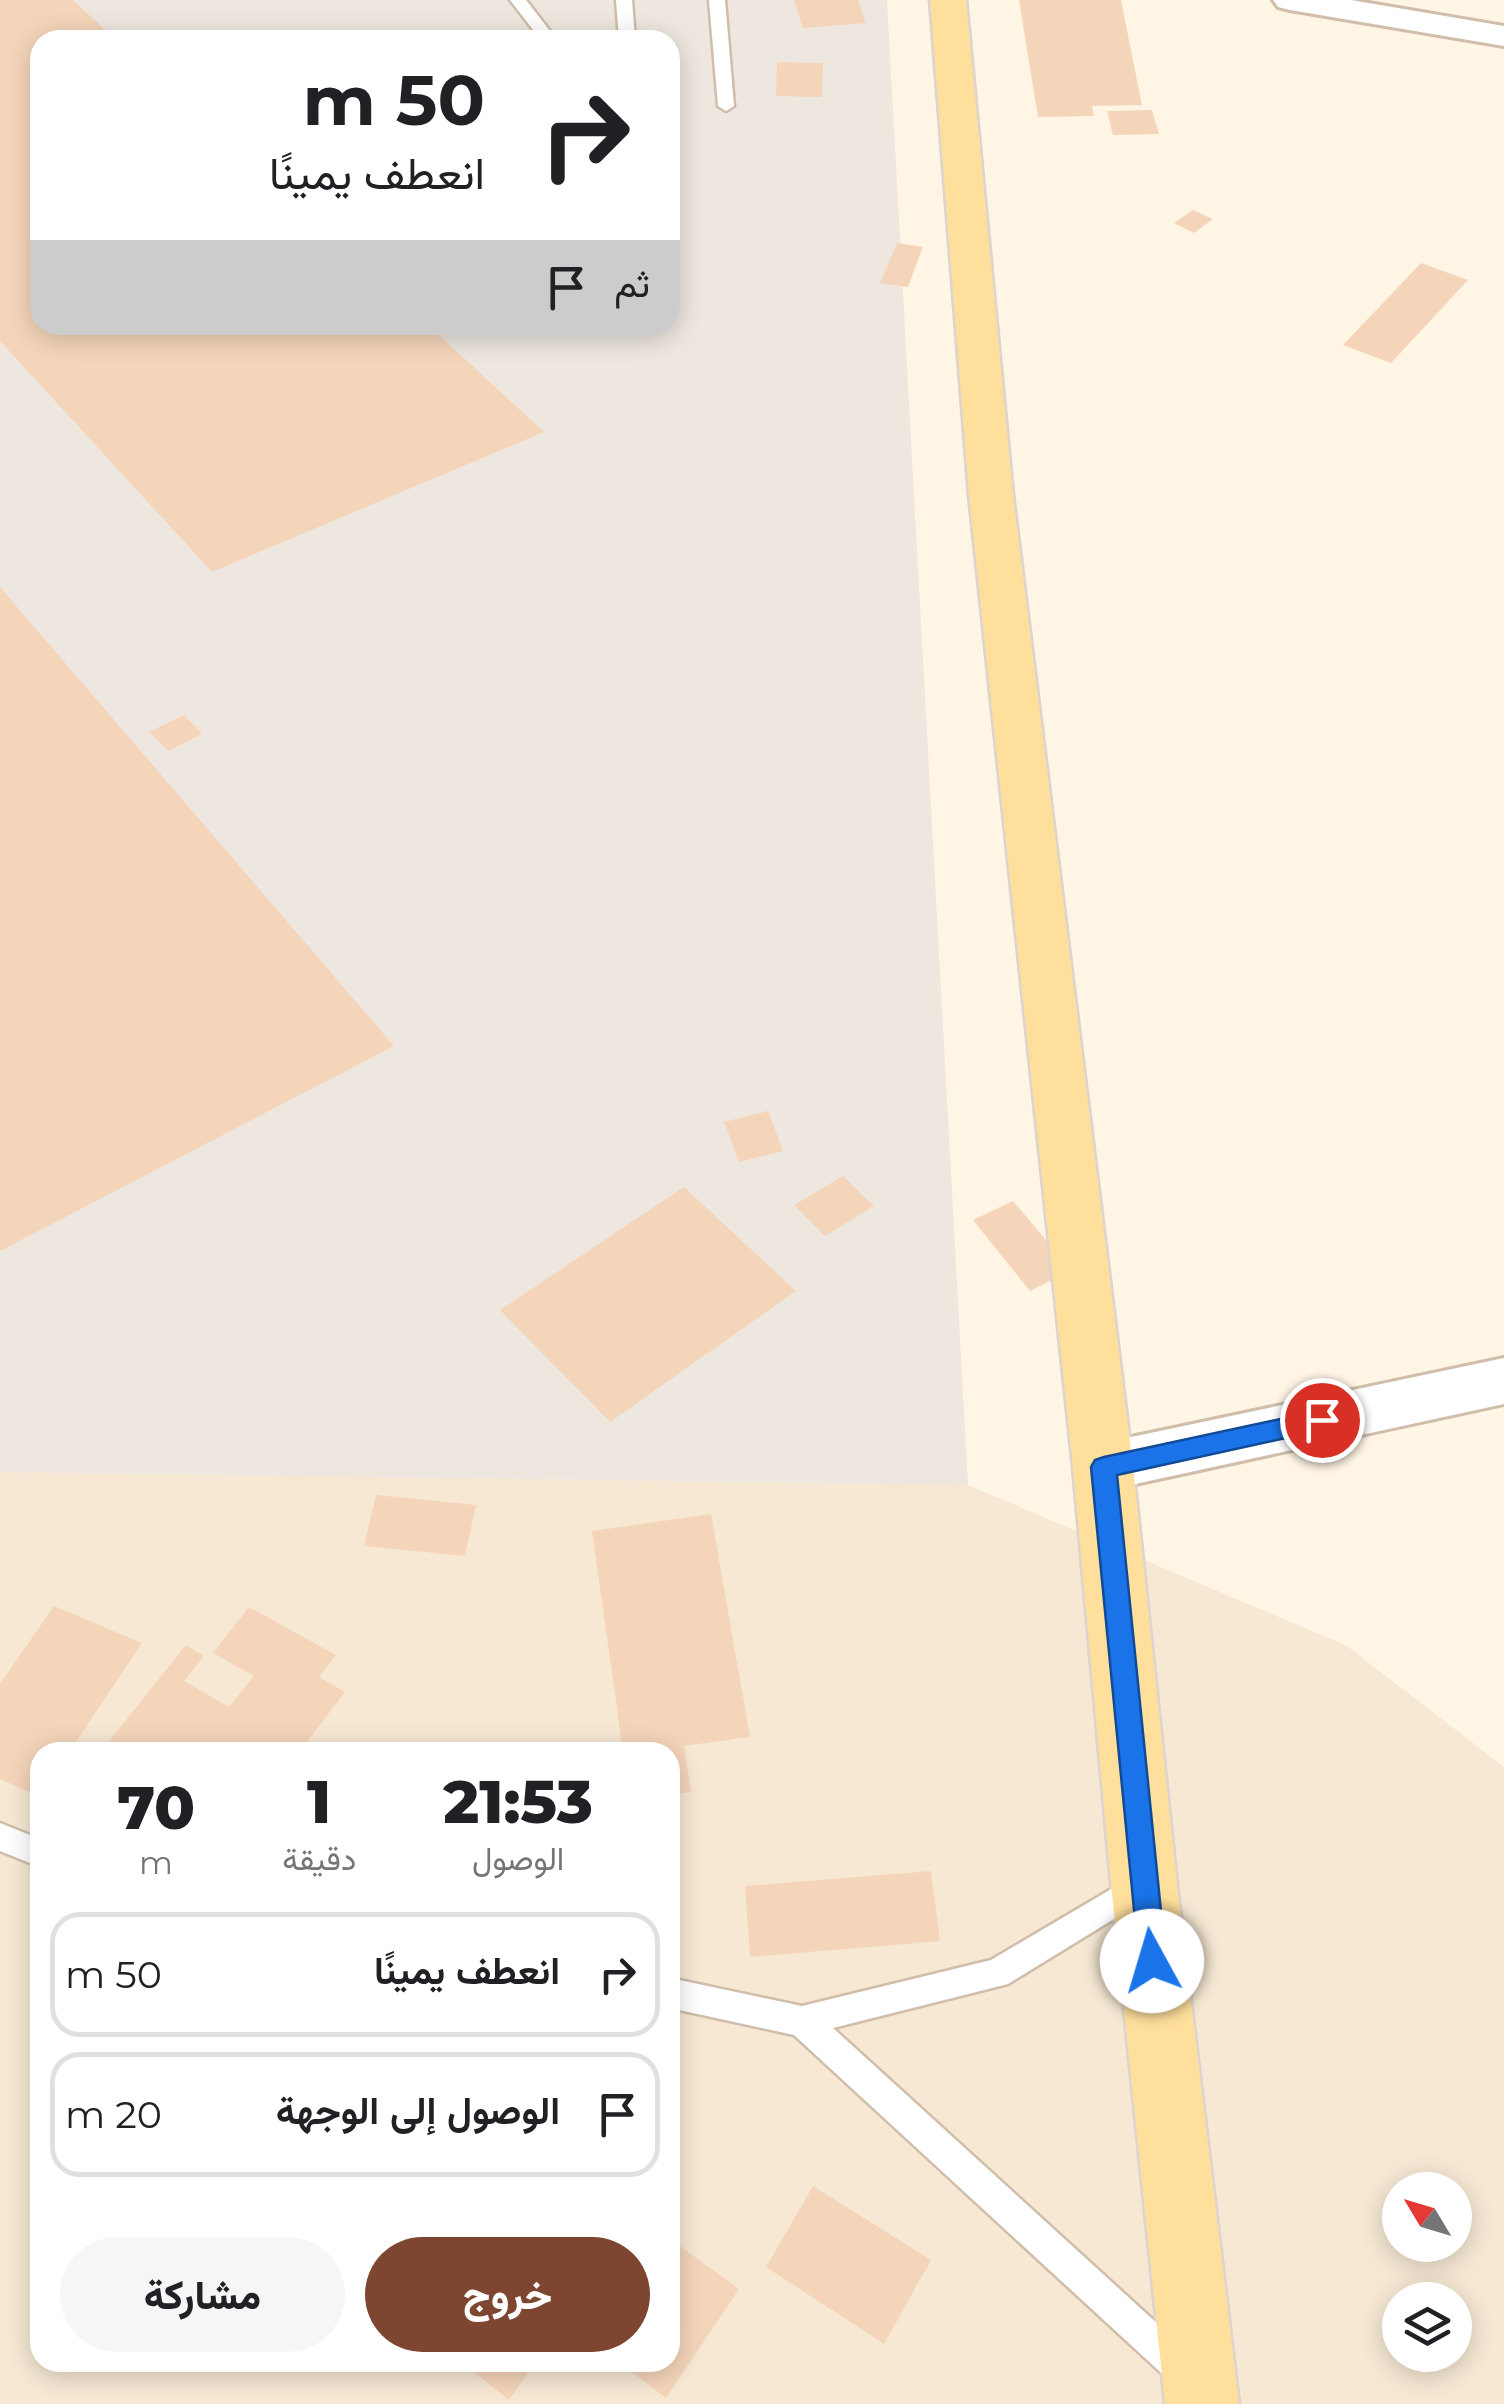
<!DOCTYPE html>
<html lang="ar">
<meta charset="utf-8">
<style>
body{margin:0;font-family:Montserrat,Vazirmatn,sans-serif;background:#f6f6f6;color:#202124;direction:rtl;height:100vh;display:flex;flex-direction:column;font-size:38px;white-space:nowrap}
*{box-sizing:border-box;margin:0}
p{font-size:32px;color:#757577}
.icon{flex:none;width:55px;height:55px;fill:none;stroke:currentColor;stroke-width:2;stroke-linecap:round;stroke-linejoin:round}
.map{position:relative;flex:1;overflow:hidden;direction:ltr}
.panel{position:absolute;left:30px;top:1742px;width:650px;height:630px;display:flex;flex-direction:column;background:#fff;border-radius:30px;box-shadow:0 5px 25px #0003;direction:rtl}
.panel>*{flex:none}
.guide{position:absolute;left:30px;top:30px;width:650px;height:305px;border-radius:30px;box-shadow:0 5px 25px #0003;direction:rtl;background:#fff;color:#202124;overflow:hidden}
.needle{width:65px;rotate:308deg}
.tools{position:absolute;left:1382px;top:2172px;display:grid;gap:20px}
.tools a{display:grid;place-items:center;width:90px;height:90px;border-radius:50%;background:#fff;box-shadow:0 5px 25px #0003;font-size:50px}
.pin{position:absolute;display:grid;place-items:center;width:85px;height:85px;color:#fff;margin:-42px;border:5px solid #fff;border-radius:50%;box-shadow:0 2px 10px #0007}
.me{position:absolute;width:110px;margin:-55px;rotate:354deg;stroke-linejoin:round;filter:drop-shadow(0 0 8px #0008)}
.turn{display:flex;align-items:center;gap:35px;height:210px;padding:0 30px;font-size:45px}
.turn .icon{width:130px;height:130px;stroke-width:2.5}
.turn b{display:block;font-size:70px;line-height:85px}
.then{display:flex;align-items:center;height:95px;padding:0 30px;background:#0003;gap:20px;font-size:38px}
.eta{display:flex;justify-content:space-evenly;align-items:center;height:170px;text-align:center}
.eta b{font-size:60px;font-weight:800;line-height:70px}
.button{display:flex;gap:20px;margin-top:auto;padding:20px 30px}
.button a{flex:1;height:115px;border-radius:60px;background:#7e4531;color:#fff;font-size:40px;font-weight:800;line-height:115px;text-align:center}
.button a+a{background:#f6f6f6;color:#202124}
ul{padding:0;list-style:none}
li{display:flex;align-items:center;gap:30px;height:125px;margin:0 20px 15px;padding:0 10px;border:5px solid #e0e0e0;border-radius:30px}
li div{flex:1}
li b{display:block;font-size:38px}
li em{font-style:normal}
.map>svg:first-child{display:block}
.residential{fill:#f6e8d3;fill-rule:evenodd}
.industrial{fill:#ede7df;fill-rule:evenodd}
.building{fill:#f5d5ba}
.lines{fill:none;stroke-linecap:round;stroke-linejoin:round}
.service-casing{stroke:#d0bdaa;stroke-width:5}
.minor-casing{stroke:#d0bdaa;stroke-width:6}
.primary-casing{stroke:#dcd5cf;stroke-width:5}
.service{fill:#fff;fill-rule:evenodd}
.minor{fill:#fff;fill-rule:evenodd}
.primary{fill:#ffdf9b;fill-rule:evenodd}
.route{fill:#1a73e8;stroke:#114b97;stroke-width:2.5}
</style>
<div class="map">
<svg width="1504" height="2404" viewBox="0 0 1504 2404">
<rect width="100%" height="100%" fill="#fef5e5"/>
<!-- residential -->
<path class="residential" d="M0,1472l968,13 379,161 157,121v637h-1504zM40,1752h630v610h-630zM1400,2190h55v55h-55zM1400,2300h55v55h-55z"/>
<!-- industrial -->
<path class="industrial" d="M0,0h887l81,1485 -968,-13zM40,40h630v285h-630z"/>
<!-- building -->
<path class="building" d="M0,0h73l43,40h-76v285h388l116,107 -332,140 -212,-231z
M794,0h64l8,23 -63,5z
M1019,0h102l21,105 -50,1 2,10 -56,1z
M777,62l46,1 -1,34 -46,-1z
M1152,110l7,24 -46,1 -6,-24z
M1193,210l20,9 -19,14 -20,-10z
M897,243l26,4 -15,40 -28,-4z
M1421,263l47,17 -77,83 -48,-18z
M0,587l394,459 -394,205z
M184,715l18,19 -34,17 -19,-19z
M768,1111l15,40 -44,11 -15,-40z
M843,1176l31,30 -49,30 -31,-31z
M684,1187l112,104 -186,131 -110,-112z
M1013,1201l58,69 -41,21 -57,-71z
M376,1495l100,10 -11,51 -101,-10z
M711,1514l39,223 -66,9 7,46 -21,3v-43h-47l-31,-221z
M54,1606l88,37 -73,109h-29v45l-40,-18v-95z
M249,1607l87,48 -17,22 26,15 -46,60h-190l-6,-3 83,-104 18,11 -20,25 45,26 25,-31 -41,-23z
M931,1871l9,70 -190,16 -5,-71z
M813,2186l118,74 -47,84 -118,-77z
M670,2239l69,50 -73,109 -47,-36h51z
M461,2362h75l-27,38z"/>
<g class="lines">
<!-- service casing -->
<g class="service-casing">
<path id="service" d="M510,0h16l31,40h-16z
M616,0h16l3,40h-16z
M709,0h16l9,106 -8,5 -8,-5z
M0,1823l40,16v28l-40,-16z
M1142,1871l11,4 4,10 -4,10 -145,89 -175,44 361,329 5,12 -5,12 -12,5 -12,-5 -376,-346 -124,-27v-30l132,28 189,-46z"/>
</g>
<!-- minor casing -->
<g class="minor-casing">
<path id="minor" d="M1273,0h78l153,26v20l-214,-36 -12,-3z
M1504,1358v46l-401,87 -20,-7 -8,-17 8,-17 20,-7z"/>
</g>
<!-- primary casing -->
<g class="primary-casing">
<path id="primary" d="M930,0h36l47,495 120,972 44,417 62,520h-74l-54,-520 -38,-417 -104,-972z"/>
</g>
<!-- service -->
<use href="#service" class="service"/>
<!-- minor -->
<use href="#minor" class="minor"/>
<!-- primary -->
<use href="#primary" class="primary"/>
</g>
<!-- route -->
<path class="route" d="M1322,1410l9,3 3,7 -3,7 -9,3 -205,45 49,486 -4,10 -10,4 -9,-4 -4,-10 -48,-494 4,-7 9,-3z"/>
</svg>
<div class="tools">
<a><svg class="needle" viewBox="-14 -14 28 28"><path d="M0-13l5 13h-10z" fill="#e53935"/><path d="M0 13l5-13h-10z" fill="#757577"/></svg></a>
<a><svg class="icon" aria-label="layers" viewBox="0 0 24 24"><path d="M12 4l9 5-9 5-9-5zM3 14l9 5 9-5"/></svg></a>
</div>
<div class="pin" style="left:1322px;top:1420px;background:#d93025"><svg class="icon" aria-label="arrive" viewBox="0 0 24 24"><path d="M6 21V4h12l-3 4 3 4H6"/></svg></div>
<svg class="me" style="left:1152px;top:1961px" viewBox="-20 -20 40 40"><circle r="19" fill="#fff"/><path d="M0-13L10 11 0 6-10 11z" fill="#1a73e8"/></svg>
<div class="guide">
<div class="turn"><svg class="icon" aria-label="right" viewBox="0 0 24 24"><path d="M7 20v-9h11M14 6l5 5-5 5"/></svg><div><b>50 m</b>انعطف يمينًا</div></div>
<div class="then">ثم<svg class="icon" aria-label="arrive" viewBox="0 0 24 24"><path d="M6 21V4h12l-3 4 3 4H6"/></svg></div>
</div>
<section class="panel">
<div class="eta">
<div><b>21:53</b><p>الوصول</p></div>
<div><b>1</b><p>دقيقة</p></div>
<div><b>70</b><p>m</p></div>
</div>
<ul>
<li><svg class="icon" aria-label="right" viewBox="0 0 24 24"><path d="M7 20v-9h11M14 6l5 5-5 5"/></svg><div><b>انعطف يمينًا</b></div><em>50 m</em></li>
<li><svg class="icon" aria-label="arrive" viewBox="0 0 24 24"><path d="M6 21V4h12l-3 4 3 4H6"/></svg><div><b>الوصول إلى الوجهة</b></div><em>20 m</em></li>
</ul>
<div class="button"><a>خروج</a><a>مشاركة</a></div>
</section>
</div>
